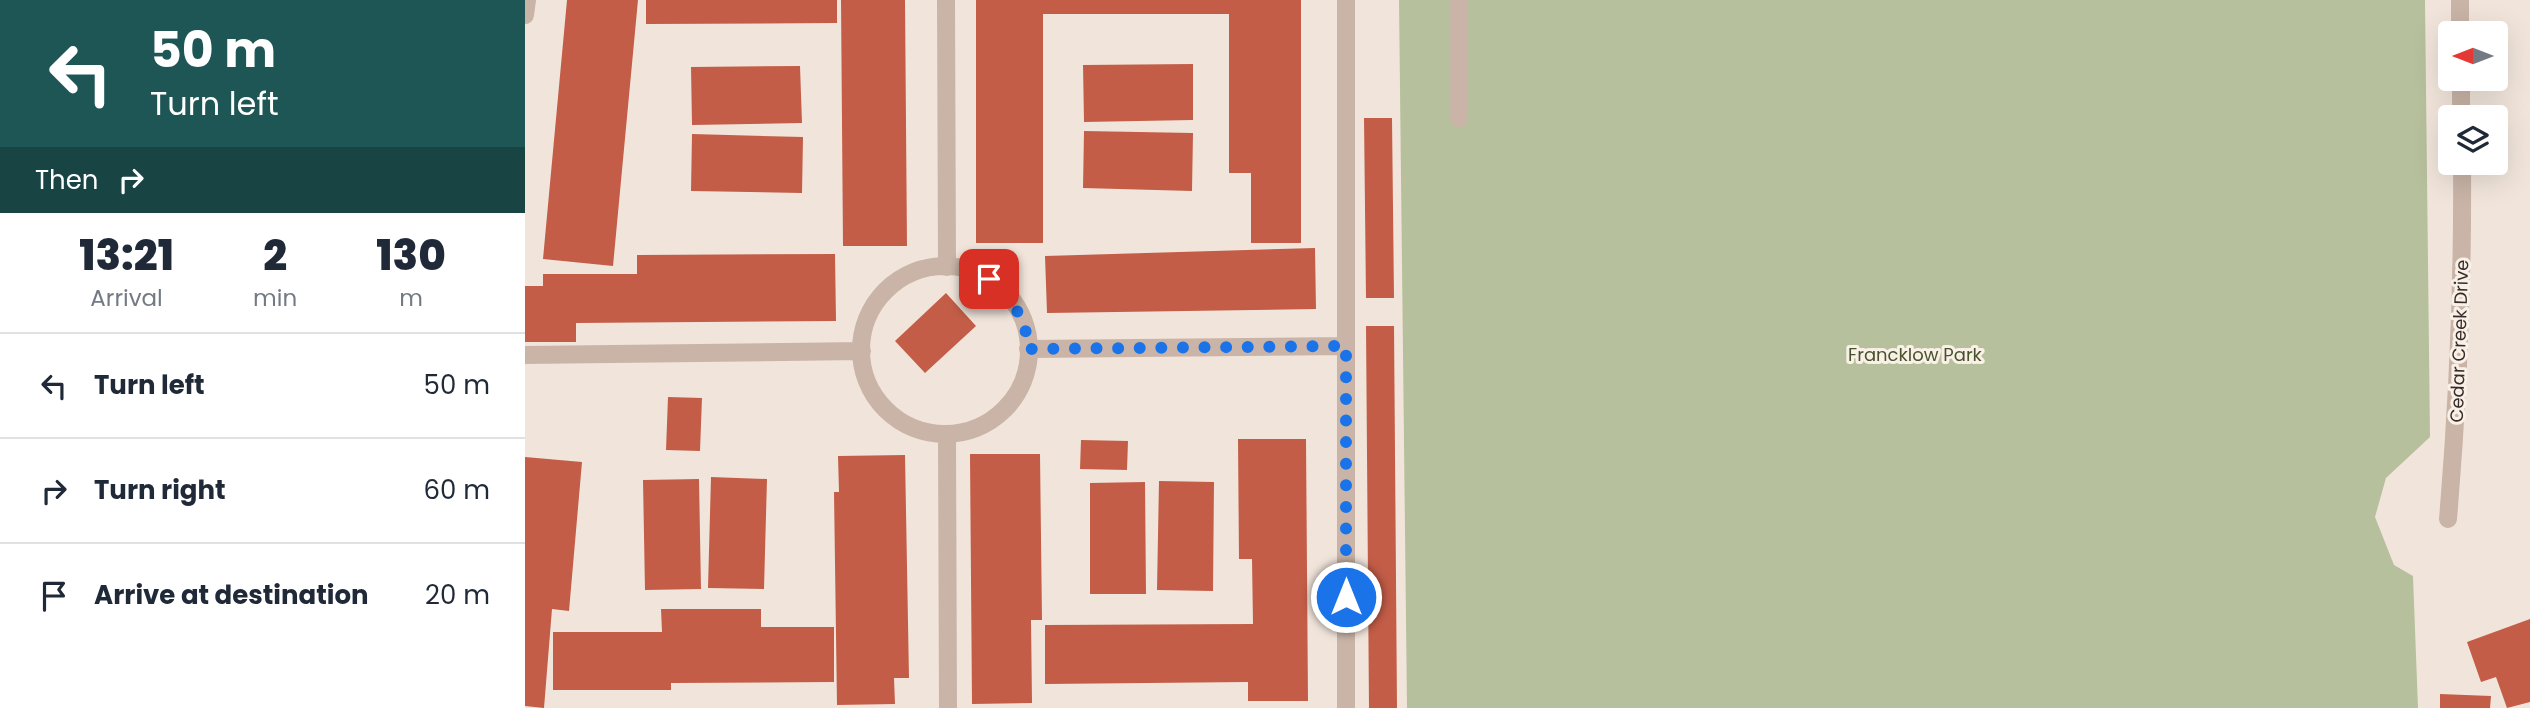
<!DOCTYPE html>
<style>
body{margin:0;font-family:Poppins,sans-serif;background:#f2f2f3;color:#1f2937;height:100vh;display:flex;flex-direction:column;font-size:26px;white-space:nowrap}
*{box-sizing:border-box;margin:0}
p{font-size:23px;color:#747a83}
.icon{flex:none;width:38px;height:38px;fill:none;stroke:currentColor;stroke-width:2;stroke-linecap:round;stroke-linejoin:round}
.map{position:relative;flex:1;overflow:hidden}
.drawer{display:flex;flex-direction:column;background:#fff;width:525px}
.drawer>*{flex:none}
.top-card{background:#1e5656;color:#fff;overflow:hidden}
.needle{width:46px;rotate:270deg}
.controls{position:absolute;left:1913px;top:21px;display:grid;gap:14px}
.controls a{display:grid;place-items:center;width:70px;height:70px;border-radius:7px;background:#fff;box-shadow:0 7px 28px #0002;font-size:35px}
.pin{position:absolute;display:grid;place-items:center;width:60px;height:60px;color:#fff;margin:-30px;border-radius:14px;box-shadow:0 4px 10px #0006}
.me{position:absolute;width:77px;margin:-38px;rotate:0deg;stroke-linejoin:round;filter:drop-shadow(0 0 5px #0008)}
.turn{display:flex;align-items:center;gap:24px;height:147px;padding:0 35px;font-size:32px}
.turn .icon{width:91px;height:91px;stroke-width:2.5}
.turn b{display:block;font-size:49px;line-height:60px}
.then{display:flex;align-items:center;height:66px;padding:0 35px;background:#0003;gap:14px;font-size:26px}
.eta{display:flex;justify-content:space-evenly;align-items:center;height:119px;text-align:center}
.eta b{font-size:42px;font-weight:800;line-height:49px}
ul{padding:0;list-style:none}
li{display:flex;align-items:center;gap:21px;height:105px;padding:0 35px;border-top:2px solid #e0e1e3}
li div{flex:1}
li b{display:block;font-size:26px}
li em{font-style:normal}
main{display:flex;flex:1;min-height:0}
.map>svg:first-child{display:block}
.green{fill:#b6c09c}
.building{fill:#c35d47}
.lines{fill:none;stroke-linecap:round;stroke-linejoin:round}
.service{stroke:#c9b4a7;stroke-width:18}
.minor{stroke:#c9b4a7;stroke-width:18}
.route{stroke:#1a73e8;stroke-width:12;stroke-dasharray:0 21.6}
.labels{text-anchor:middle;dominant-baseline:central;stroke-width:6;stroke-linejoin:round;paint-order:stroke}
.street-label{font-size:18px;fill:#362b28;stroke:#f9f0e7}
.park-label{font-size:18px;fill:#48532c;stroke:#f9f0e7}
</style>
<main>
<section class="drawer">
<div class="top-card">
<div class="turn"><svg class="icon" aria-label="left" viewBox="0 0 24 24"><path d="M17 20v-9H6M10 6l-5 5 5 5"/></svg><div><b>50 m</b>Turn left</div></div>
<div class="then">Then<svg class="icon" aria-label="right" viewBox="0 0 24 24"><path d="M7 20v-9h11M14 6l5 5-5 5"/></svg></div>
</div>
<div class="eta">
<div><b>13:21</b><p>Arrival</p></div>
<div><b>2</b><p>min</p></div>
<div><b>130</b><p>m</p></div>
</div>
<ul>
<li><svg class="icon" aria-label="left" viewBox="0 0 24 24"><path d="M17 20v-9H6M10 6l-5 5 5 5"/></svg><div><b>Turn left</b></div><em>50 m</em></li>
<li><svg class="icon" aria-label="right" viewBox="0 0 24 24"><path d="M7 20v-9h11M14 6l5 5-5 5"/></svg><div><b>Turn right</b></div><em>60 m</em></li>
<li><svg class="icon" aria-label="arrive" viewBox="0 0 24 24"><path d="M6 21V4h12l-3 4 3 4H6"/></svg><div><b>Arrive at destination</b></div><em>20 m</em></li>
</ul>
</section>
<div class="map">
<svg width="2005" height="708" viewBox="0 0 2005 708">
<rect width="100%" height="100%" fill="#f1e5db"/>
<!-- green -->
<path class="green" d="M874,0h1026l5,437 -44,41 -11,39 19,48 19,11 5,132h-1011z"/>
<!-- building -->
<path class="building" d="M42,0h71l-25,266 -70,-7z
M121,0h191v23l-191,1z
M316,0h64l2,246h-64z
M451,0h325v243h-50v-70h-22v-159h-186v229h-67z
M668,64v56l-109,2 -1,-57z
M275,66l2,57 -110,2 -1,-58z
M839,118h28l2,180h-28z
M559,131l109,2 -1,58 -109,-3z
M167,134l111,3 -1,56 -111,-2z
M790,248l1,61 -269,4 -2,-57z
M310,254l1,67 -260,2v19h-51v-56h18v-12h94v-19z
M421,293l30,33 -51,47 -30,-32z
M841,326h28l3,382h-28z
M143,397l34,1 -2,53 -34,-1z
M713,439h68l2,262h-60v-19l-203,2v-59l208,-1 -1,-65h-13z
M556,440l47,1 -1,29 -47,-1z
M445,454h70l2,166h-11l1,83 -60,1z
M380,455l4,223h-15l1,26 -58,1 -3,-213h5l-1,-36z
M0,457l57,5 -13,149 -17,-2 -8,99 -19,-2z
M186,477l56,2 -3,110 -56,-1z
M174,479l2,110 -56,1 -2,-110z
M634,481l55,1 -1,109 -56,-1z
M620,482l1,112h-56v-111z
M136,609h100v18h73v55l-163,1v7h-118v-58h109z
M2005,619v83l-23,6 -11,-31 -15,5 -14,-40z
M1915,694l51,2 -1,12h-50z"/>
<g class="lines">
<!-- service -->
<path class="service" d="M421,0l1,267
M821,0v708
M933,0l1,118
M0,15l2,-15
M336 350a84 84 0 1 1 168 0a84 84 0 1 1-168 0Z
M503,349l318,-3
M0,355l337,-4
M422,435l1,273"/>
<!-- minor -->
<path class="minor" d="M1935,0v33
M1936,79v38
M1923,519c10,-119 15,-237 14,-356"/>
</g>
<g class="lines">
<!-- route -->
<path class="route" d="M464,279c22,21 38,38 39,70l318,-3v251"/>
</g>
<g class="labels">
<!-- street labels -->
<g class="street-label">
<text transform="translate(1934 341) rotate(-88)">Cedar Creek Drive</text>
</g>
<!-- park labels -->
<g class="park-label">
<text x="1390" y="354">Francklow Park</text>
</g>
</g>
</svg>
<div class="controls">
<a><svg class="needle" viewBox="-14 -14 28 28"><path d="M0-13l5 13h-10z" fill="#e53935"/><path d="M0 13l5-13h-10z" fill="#747a83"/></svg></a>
<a><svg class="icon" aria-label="layers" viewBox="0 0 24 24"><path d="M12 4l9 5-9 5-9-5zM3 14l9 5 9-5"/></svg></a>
</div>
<div class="pin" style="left:464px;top:279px;background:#d93025"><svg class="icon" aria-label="arrive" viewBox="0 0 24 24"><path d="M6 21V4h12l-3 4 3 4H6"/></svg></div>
<svg class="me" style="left:821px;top:597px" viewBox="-20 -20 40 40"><circle r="17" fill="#1a73e8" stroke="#fff" stroke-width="3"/><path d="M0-11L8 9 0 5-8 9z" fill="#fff"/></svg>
</div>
</main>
